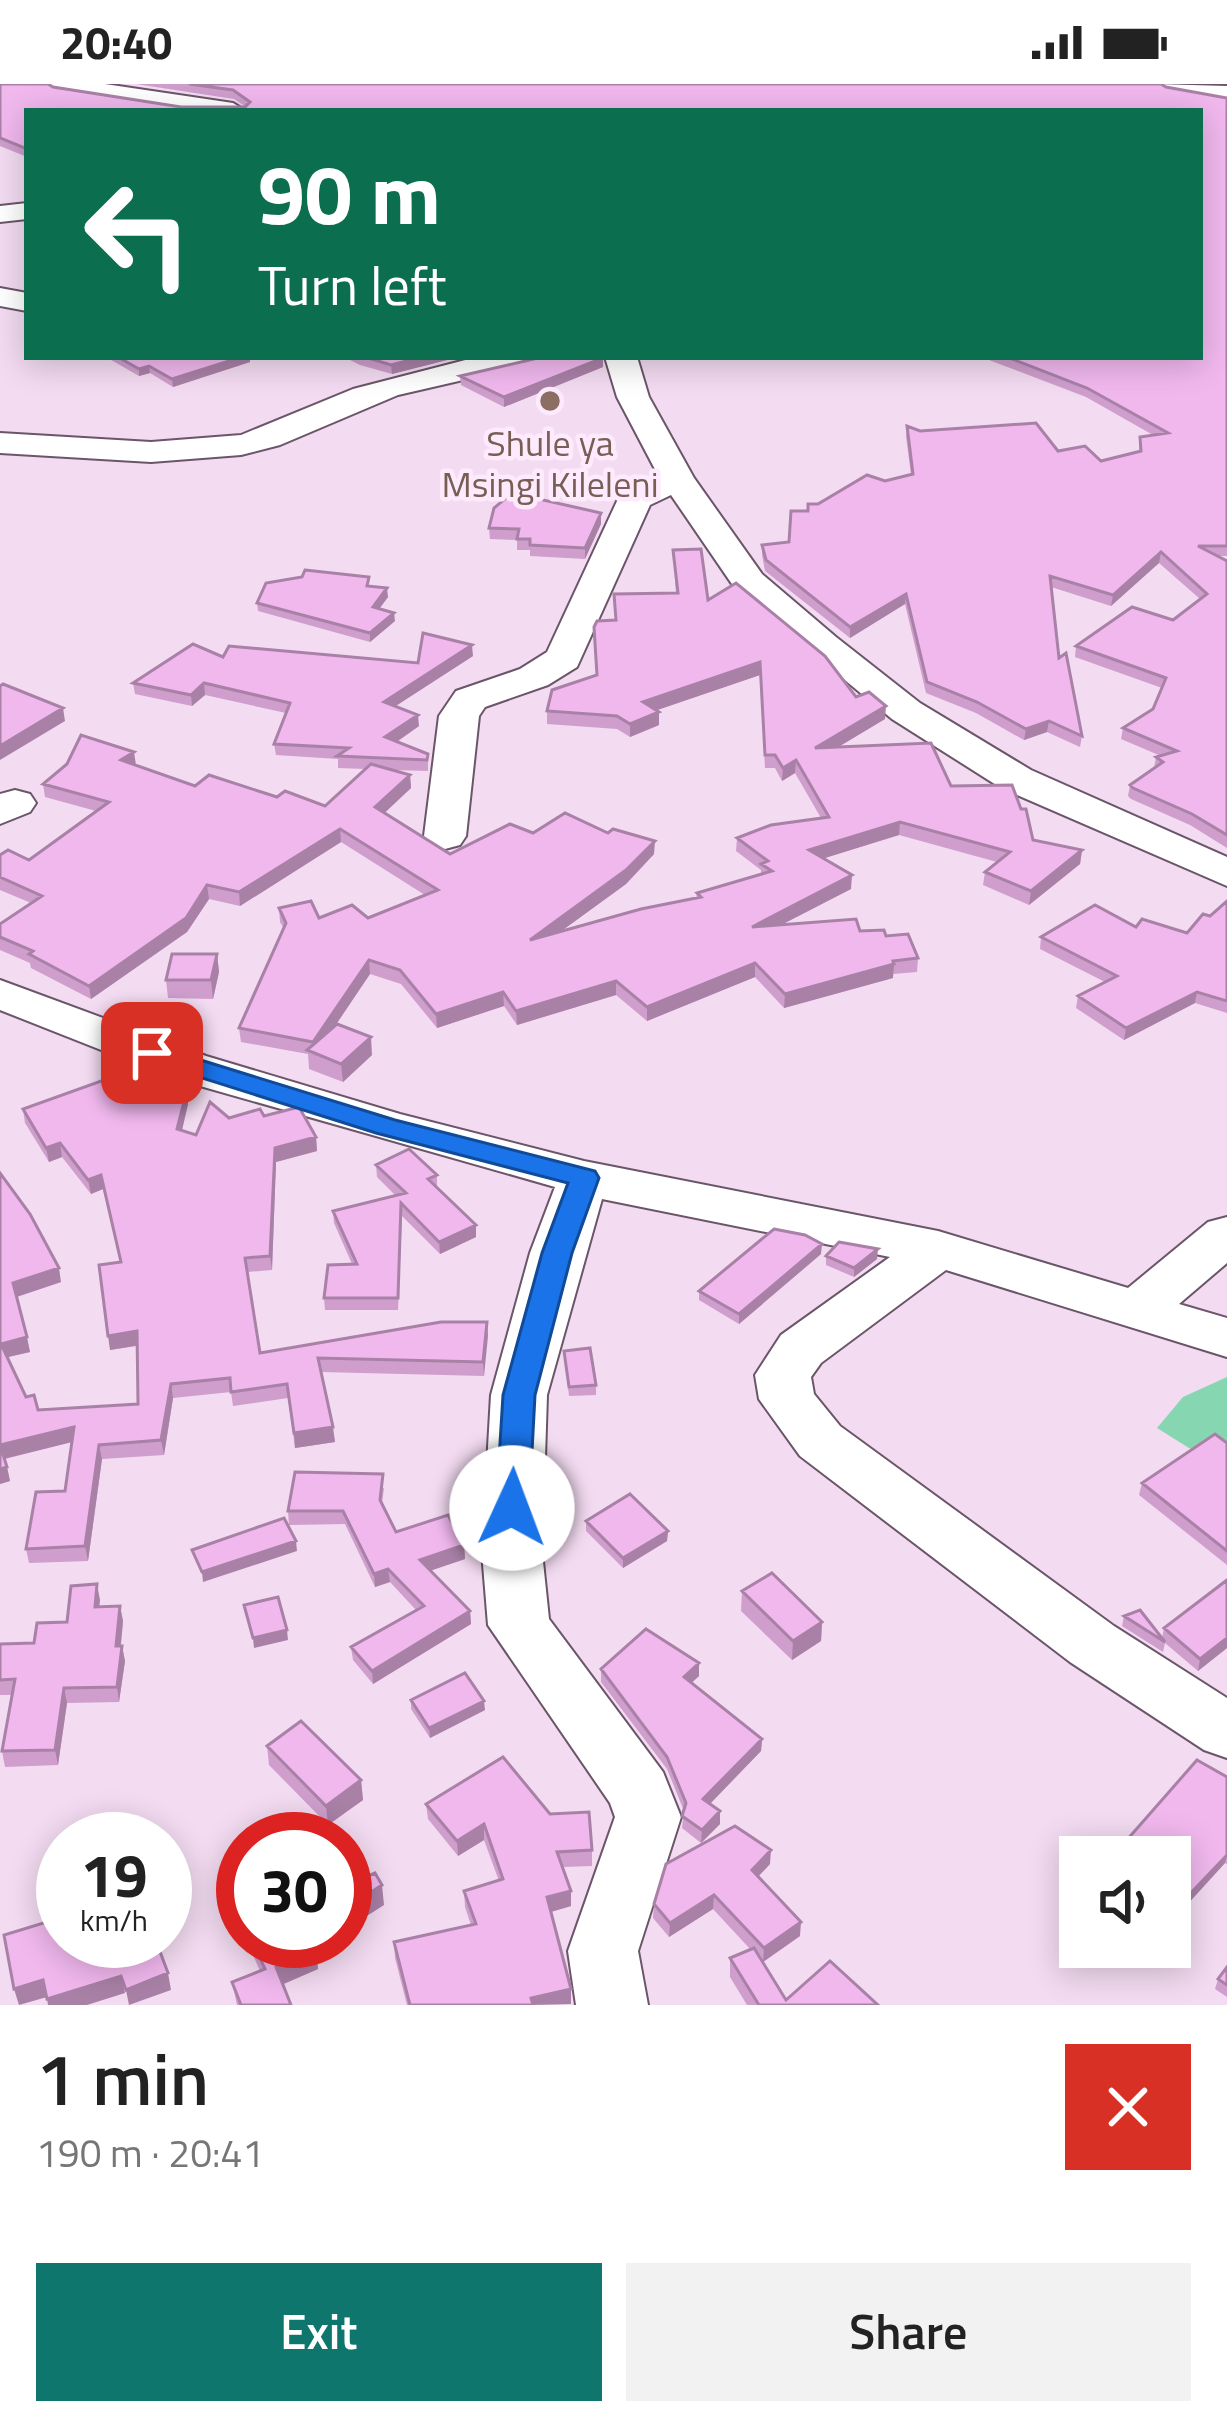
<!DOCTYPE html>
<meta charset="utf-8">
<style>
body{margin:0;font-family:"Titillium Web",sans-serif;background:#f2f2f2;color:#222;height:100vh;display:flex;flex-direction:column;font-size:45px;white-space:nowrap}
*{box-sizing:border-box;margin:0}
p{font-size:39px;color:#767676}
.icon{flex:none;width:66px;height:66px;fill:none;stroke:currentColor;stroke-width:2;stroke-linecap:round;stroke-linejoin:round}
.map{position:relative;height:1921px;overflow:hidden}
.sheet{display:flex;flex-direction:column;background:#fff;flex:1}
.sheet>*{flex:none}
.hud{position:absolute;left:24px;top:24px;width:1179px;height:252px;border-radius:0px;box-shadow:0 6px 30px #0003;background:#0b6e4f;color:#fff;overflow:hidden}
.buttons{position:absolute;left:1059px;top:1752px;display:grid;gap:24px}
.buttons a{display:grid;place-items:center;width:132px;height:132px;border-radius:0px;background:#fff;box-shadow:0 6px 30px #0003;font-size:60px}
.speed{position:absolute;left:36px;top:1728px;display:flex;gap:24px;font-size:60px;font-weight:700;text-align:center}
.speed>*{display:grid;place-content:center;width:156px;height:156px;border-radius:50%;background:#fff;box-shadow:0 6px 30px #0003;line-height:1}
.speed small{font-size:30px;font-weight:400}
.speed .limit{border:18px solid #d22;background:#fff;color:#111}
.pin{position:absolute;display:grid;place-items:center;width:102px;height:102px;color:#fff;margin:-51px;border-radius:24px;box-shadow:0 6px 18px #0006}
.me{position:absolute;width:132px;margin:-66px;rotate:2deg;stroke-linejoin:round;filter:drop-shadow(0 0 9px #0008)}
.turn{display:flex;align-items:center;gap:42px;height:252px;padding:0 36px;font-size:54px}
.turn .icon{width:156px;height:156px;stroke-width:2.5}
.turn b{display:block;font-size:84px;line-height:102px}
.round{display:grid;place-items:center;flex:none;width:126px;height:126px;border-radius:0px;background:#f2f2f2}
.overview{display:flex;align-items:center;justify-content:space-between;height:204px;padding:0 36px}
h1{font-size:72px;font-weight:600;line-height:90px}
.button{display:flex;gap:24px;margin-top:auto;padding:24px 36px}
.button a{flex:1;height:138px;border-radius:0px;background:#0f766e;color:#fff;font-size:48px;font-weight:600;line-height:138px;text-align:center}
.button a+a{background:#f2f2f2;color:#222}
.status{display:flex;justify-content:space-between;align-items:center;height:84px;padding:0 60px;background:#fff;direction:ltr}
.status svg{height:33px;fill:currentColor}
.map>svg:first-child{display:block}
.green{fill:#86d7b1}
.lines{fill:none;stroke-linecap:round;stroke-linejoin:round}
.minor-casing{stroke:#6a5569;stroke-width:4}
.minor{fill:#fff;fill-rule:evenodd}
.wall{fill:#cf9ecd}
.shaded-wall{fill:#a981a7}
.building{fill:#f1b8ee;stroke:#a981a7;stroke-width:3}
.route{fill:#1a73e8;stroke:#114b97;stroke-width:3}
.education-dot{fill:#8d6e63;stroke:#fdeafc;stroke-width:4.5}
.labels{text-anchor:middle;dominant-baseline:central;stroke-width:9;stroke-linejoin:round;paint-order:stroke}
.far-education-label{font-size:36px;fill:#785e54;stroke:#fdeafc}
</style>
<div class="status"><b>20:40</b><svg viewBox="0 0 49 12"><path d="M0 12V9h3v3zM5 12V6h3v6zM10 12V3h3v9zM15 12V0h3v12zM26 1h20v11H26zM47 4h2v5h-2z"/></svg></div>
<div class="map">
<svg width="1227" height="1921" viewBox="0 0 1227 1921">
<rect width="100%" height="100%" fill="#f3dbf1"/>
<!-- green -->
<path class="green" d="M1227,1293v84l-38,-13 -32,-20 26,-31z"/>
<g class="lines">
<!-- minor casing -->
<g class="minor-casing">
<path id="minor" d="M43,0h62l128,19 13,8h-63l-128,-20z
M1155,0l72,2v16l-60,-11z
M27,119v16l-27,3v-16z
M0,204l27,5v18l-27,-5z
M477,273h61l-5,7 -135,31 -118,50 -39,10 -90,7 -151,-9v-20l151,9 90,-7 112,-46z
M605,273h32l12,40 45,81 68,96 74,63 84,66 111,67 196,87v29l-226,-98 -109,-69 -156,-129 -65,-95 -21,10 -73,162 -29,18 -63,22 -6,9 -13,120 -6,9 -15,4 -15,-4 -6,-9 15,-120 17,-25 64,-22 27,-17 71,-153 5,-7 35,-17 -41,-78z
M15,706l15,4 6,9 -6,9 -30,12v-30z
M0,896l206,76 194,58 184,47 354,70 190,57 80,-66 19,-5v46l-48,41 48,14v39l-281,-87 -125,93 -10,14 3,17 26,32 274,200 113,72v60l-23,-8 -134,-88 -270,-206 -41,-57 -4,-24 26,-40 109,-78 -288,-58 -55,196 -5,157 7,67 114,153 18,45 -43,134 10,54h-72l-8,-54 47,-134 -5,-14 -122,-178 -6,-73 9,-157 39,-142 25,-66 -383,-109 -172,-68z"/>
</g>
<!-- minor -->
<use href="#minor" class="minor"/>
</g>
<!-- wall -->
<path class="wall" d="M0,0l53,3 128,20h65l-12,-8 -98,-15h1025l5,3 61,11v458h-9l9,5v287l-37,-23 -59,-26 -3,-3 2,-11 24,-17 2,-11 5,-1 -40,-17 2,-11 30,-19 9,-21 -87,-31 1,-11 97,-26 27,-21 -41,-36 -48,43 -60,-19 8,71 23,78 -2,11 -33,-15 -23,8 -48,-27 -50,-20 -21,-89 -55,34 -85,-67 -3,-16v-10l27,-3 19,-31 10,-7 93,-29 -5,-39 1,-10 13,5 138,20 43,10 38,-9 1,-15 13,-2 -67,-38 -105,-40h219v-246h-1173v46l-27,-11z
M106,273h144v5l-77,25 -23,-14 -11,3z
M344,273h115l-67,17 -32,-9z
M534,275l69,8 -99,40 -43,-22 -1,-9z
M601,440l-16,35 -55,-3v-6h-13v-10l-27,-1 -1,-11z
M673,466l35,50 148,97 29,22 -47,28 113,39 82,54 49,10 -2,14 -51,41 -46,-20 2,-13 12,-10 -98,-27 -75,23 27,31 -68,35 77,7 26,5 32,22 -1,14 -24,2v4l-109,30 -29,-31 -108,44 -31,-26 -99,30 -13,-19 -67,22 -36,-44 -31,-10 -35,51 37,30 -29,27 -34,-13 -1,-15 -67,-12 -2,-14 45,-99 -4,-7 -1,-14 40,10h49l57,-23 -84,-53 -101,64 -31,-7 -22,33 -96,67 -60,-31 -1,-5 -30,-13v-26l31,-21 -31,-13v-35l29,5 67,-49 -51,-14 -2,-13 93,-19 59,21 82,11 48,9 41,-37 -28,-1v-9l-62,-4 -2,-11 12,-31 -81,-18 -13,11 -57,-12 -2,-11 90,-26 195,6 55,-7 -78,50 24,20 -22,16 31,12v17l-35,-1 17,5 1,13 -27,25 66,41 83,-21 121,21 -28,30 -65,47 135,-33 1,-5 64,-19v-4l-25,-19 1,-13 84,-20 -26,-45 -13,8 -7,-13h-10l-5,-93 -104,35 3,15 -29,12 -13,-8 -70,-5v-13l50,-36 18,-55 61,-27z
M370,502l18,11 -9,12 16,12 -25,21 -112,-31 -1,-8z
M1227,817v112l-32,-10 -71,37 -48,-32 2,-12 27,-14 -65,-33 1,-12 95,-10 51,6z
M217,870l2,18 -6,27 -45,-1 -2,-18z
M187,1006l1,14 -6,26 14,5 33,-17 35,-2 52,21 1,14 -41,11 -4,108 -25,2 13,81 227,-31 -3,54 -163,-4 14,70 -40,6 -7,-50 -55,8 -2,-14 -58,6 -9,57 -62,4 -14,102 -59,2 -3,-14 39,-58 7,-49 -67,17 5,22 -10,3v-311l61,109 -44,15 13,55 -23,5 19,40 12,13 100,-6 -1,-58 -27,4 10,-88 -17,-73 -12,5 -29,-37 -13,5 -24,-39 -2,-14 145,-10z
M376,1081l61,10v12l39,50 -36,17 -38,-38 -4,94h-73l-1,-12 28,-34 -18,-41 -1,-12 63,-15 -19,-19z
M821,1170l-82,70 -40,-24v-9z
M826,1172l51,3 -23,18 -28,-12z
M564,1267l32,34v10l-27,1z
M1227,1359v122l-88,-70 3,-12z
M384,1404l-2,16 14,28 68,13 1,14 -34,11 39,41 1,13 -98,60 -20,-24 -2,-13 65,-37 -26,-28 -15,5 -30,-63 -56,1 -1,-14z
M586,1437l82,10 -1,10 -44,27 -37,-37z
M1227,1496v68l-29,23 -33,-28 -2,9 -41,-26 2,-10 38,22 2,-10z
M97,1500l2,23 21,-1 3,15 -2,25h1l3,15 -6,41 -52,1 -9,62 -53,2 -3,-16 10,-56h-12v-51l34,-1 33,-21z
M742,1507l80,31 -1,19 -29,19 -51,-49z
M699,1579v13l-8,7 71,56 -1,12 -51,53 10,7v13l-19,19 -19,-15 2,-17 -17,-42 -66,-87v-13z
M411,1616l74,10 -55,28 -19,-29z
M267,1662l94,34 2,20 -35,25 -59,-60z
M1227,1693v87l-2,-1 -41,45 -14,-10v-41h-52l1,-8z
M426,1720l124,10 42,36v16l-29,1 8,39 -20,6 20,77v15l-164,1 -12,-47 -1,-16 77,-17 -6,-18 -1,-16 35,-10 -15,-41 -26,16 -30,-37z
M770,1780l-12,13 42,59 -37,26 23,38 92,5h-131l-17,-28v-19l21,-8 -38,-41 -44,28 -16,-19 1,-14z
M247,1857h80l-12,8 3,20 -35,15 8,21h-54l-5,-23 28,-11z
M1227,1883v30l-12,-8 3,-10z"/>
<!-- shaded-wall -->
<path class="shaded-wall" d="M242,273h8v5l-77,25 -1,-8z
M422,273h37l-67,17 -1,-9z
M603,274v9l-99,40v-10z
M149,282l1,7 -11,3v-7z
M601,429v11l-16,35v-11z
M1161,468l-2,11 -48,43 2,-11z
M387,504l1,9 -14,19 -1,-9z
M906,510l-1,10 -55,34v-11z
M394,529l1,8 -25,21v-9z
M472,561l1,11 -88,57 -1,-11z
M760,578v13l-117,40v-13z
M204,599l1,12 -13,11 -1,-11z
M886,622l-1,13 -70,42v-13z
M63,624l2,13 -65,39v-14z
M659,628v13l-29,12v-13z
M418,631l1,11 -33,23 -1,-12z
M1049,637l-2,11 -23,8 2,-11z
M134,668l2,13 -15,-5z
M796,676l-1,13 -13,8 1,-13z
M410,691l1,13 -35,33 -1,-14z
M900,738l-1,13 -90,28v-13z
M340,745l1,13 -101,64 -1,-14z
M655,757l-1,13 -28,30 -96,70v-14z
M1082,766l-2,14 -51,41 2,-14z
M852,791l-1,14 -99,51v-13z
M207,801l2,14 -22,33 -96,67 -2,-13z
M217,870l2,18 -6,27 -2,-19z
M369,876l1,14 -55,82 -2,-14z
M755,879v14l-108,44v-14z
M894,880l-1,14 -109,30 1,-14z
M616,897v14l-99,30 -1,-14z
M503,908l1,14 -67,22 -1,-14z
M1197,908l-2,11 -71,37 2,-12z
M371,953l1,18 -29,27 -2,-18z
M187,1006l1,14 -9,39 -2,-14z
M316,1053l1,14 -41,11 -4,108 -2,-14 5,-108z
M60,1059l2,14 -13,5 -3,-14z
M101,1091l2,14 -12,5 -3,-14z
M476,1141v12l-36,17 -1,-12z
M822,1160l-1,10 -82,70v-10z
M878,1165l-1,10 -23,18v-9z
M59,1184l2,14 -45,15 -3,-14z
M487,1238l1,14 -4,40 -1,-14z
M137,1247l3,14 -30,5 -2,-14z
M27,1253l3,15 -26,6 -3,-14z
M171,1300l2,14 -9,57 -3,-15z
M74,1343l2,14 -73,18 -3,-14z
M333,1343l2,15 -40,6 -1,-15z
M99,1361l3,14 -14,102 -3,-15z
M7,1383l3,14 -10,3v-15z
M668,1447l-1,10 -44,27v-10z
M296,1457l1,10 -94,31 -1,-10z
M464,1461l1,14 -44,15 -1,-14z
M388,1485l2,13 -15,5 -1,-13z
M97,1500l3,16 -2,22 -3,-15z
M120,1522l3,15 -4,40 -3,-15z
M470,1527l1,13 -98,60 -1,-13z
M822,1538l-1,19 -29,19 1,-19z
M287,1546l1,10 -34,8 -1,-10z
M1227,1554v10l-29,23 2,-12z
M122,1562l3,15 -6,41 -2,-15z
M699,1579v13l-15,14v-13z
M64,1604l3,15 -9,62 -3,-15z
M484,1617l1,9 -55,28 -1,-10z
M762,1655l-1,12 -58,60v-12z
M361,1696l2,20 -35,25 -2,-19z
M720,1727v13l-19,19 1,-13z
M484,1740v16l-26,16 -1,-15z
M771,1766l-1,14 -19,20 1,-14z
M1227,1771l-2,8 -41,45 2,-10z
M382,1801l2,20 -39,25v-21z
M571,1807v15l-24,7v-16z
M714,1811l-1,14 -44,28 1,-14z
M801,1838l-1,14 -37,26 1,-14z
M309,1857h18l-17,11z
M316,1866l2,19 -39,17 -3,-19z
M168,1889l3,17 -42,15 -3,-15z
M121,1892l4,17 -38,12h-39l-1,-6z
M43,1896l4,17 -28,8 -5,-16z
M571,1905v15l-40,1v-7z"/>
<!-- building -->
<path class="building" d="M0,0h48l5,3 128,20h64l5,-5 -17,-12 -44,-6h972l5,3 61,11v448h-29l29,15v274l-35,-21 -59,-26 -3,-3 33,-23 -7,-5 21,-6 -54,-23 30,-19 13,-31 -90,-32 56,-39 41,13 34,-26 -46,-42 -48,43 -63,-19 9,82 7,-5 16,83 -33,-15 -23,8 -49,-27 -50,-20 -21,-88 -56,33 -84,-67 -4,-15 27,-3 2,-31h17v-7h10l49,-29 18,6 28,-7 -6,-48 13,5 116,-8 22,28 27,-5 16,15 40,-10 -1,-14 28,-4 -81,-45 -80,-31h193v-246h-1173v38l-27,-11z
M118,273h124l-70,22 -23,-13 -10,3z
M365,273h57l-31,8z
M535,273l68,1 -99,39 -44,-21 74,-17z
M512,409l89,20 -16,35 -55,-3v-6h-13l2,-10 -30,-1 5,-20z
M701,465l7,51 28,-17 89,73 31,41 13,-5 17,14 -71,42 116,-5 20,43 61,-1 9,24h5l7,31 49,10 -51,41 -46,-19 25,-20 -110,-30 -91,28 43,25 -100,52 104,-8 4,12 24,-1 2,6 22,-2 10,24 -25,3 1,3 -109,30 -30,-31 -108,44 -31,-26 -100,30 -13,-19 -67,22 -36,-44 -31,-10 -56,82 -74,-14 47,-105 -7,-15 32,-7 8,17 33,-13 16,13 70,-28 -98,-61 -101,63 -32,-7 -21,33 -97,68 -60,-32 4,-3 -33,-14v-13l42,-28 -42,-19v-22l8,-5 21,10 80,-58 -66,-18 24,-20 14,-29 53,17 -13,8 74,26 14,-11 68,22 8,-6 40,15 46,-42 39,11 -35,32 75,47 60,-30 23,9 32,-20 43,20 5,-4 42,12 -29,29 -96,70 111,-31 60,-12 -4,-4 75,-22 -11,-7 7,-3 -31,-23 34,-13 58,-8 -33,-57 -13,8 -8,-13h-10l-5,-93 -117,40 16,10 -29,12 -13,-8 -70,-5 5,-21 45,-15 -3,-48 3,-6 19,-1 -2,-26 64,-1 -5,-43z
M305,486l64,7 -2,9 20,2 -14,19 21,6 -24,20 -113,-30 9,-20 36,-6z
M423,549l49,12 -88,57 34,13 -33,22 43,17 -1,6 -90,-4 12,-8 -75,-4 16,-41 -86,-20 -13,12 -58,-12 60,-39 30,13 6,-11 189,17z
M3,600l60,24 -63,38v-60z
M1227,817v100l-30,-9 -71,36 -48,-32 39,-20 -76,-39 54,-32 41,22 6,-8 45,14 16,-19 7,2z
M172,870h45l-6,26h-45z
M337,940l34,13 -30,27 -34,-14z
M143,982l25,33 19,-9 -10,39 19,6 14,-33 19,16 31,-9 4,7 35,-9 17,30 -41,11 -5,108 -25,2 15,95 181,-31h46l-4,40 -165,-4 15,69 -39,6 -7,-49 -56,8 -1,-14 -59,6 -10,56 -62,5 -14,101 -59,3 10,-57 29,-1 9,-64 -74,18 7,22 -7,2v-296l30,41 29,54 -46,15 14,54 -26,7 25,53 8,-2 4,15 100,-6 -1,-73 -29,5 -9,-71 22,-3 -20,-87 -13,5 -28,-37 -14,5 -23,-39z
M409,1065l28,26 -9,4 48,46 -37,17 -38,-39 -3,95h-74l4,-33 29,-1 -24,-53 73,-18 -30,-28z
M774,1145l31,6 17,9 -83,70 -40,-23z
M839,1158l39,7 -24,19 -28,-12z
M590,1264l6,37 -27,2 -5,-36z
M1215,1350l12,9v108l-85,-68z
M295,1388l88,2 -3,26 16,32 52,-17 16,30 -44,15 50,51 -98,60 -21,-24 73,-41 -36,-37 -14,5 -31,-63h-55z
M630,1410l38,37 -45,27 -37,-37z
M284,1434l12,23 -94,31 -10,-22z
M772,1489l50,49 -29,19 -51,-50z
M1227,1496v58l-27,21 -36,-31z
M97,1500l-2,23 25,-1 -4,40h6l-5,41 -53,1 -9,62 -53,1 13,-72 -15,1v-36l34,-1 3,-20 30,-1 4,-36z
M278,1513l9,33 -34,8 -9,-33z
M1140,1526l25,32 -41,-26z
M646,1545l53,34 -15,14 78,62 -59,60 17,12 -18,19 -20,-14 4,-13 -19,-46 -66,-88z
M465,1589l19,28 -55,27 -18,-28z
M301,1637l60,59 -35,26 -59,-60z
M503,1673l47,57 39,-2 3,38 -35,2 14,39 -24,6 24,92 -40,9 2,7h-123l-16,-63 82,-18 -12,-33 39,-12 -19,-55 -27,17 -31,-37z
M1197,1676l30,17v78l-41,43 -16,-12v-29h-39l-12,-8z
M735,1742l36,24 -19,20 49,52 -37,26 -50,-53 -44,28 -16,-19 12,-40z
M375,1789l7,12 -37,24v-23z
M63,1833v24h40l1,6 14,-6h38l12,32 -42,17 -5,-14 -74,23 -4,-19 -29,9 -10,-54z
M252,1857h60l4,9 -40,17 15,38h-50l-9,-23 33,-13z
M754,1864l32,52 44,-39 48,44h-119l-29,-47z
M1227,1883v18l-9,-6z"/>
<!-- route -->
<path class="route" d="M152,961l243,75 200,51 4,7 -27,75 -37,142 -6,113 -5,9 -12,4 -11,-4 -5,-9 7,-113 39,-142 26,-70 -192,-50 -234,-74 -4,-6z"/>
<!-- markers -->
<circle class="education-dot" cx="550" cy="317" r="12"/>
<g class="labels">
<!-- far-education labels -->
<g class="far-education-label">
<text x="550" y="358">Shule ya<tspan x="550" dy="41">Msingi Kileleni</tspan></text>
</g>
</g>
</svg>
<div class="buttons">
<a><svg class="icon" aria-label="sound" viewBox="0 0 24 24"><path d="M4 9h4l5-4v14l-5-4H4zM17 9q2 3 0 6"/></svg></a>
</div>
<div class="speed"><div>19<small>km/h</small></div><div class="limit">30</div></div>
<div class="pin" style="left:152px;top:969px;background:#d93025"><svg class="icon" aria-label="arrive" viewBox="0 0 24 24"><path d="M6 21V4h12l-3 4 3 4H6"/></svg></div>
<svg class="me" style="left:512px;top:1424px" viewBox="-20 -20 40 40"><circle r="19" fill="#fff"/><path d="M0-13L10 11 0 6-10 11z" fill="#1a73e8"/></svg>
<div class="hud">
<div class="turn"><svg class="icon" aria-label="left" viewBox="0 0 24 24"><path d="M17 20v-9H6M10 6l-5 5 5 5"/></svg><div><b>90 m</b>Turn left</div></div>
</div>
</div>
<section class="sheet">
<div class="overview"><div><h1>1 min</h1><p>190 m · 20:41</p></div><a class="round" style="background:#d93025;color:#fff"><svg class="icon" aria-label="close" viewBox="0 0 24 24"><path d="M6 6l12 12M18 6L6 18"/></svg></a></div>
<div class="button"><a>Exit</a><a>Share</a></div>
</section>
